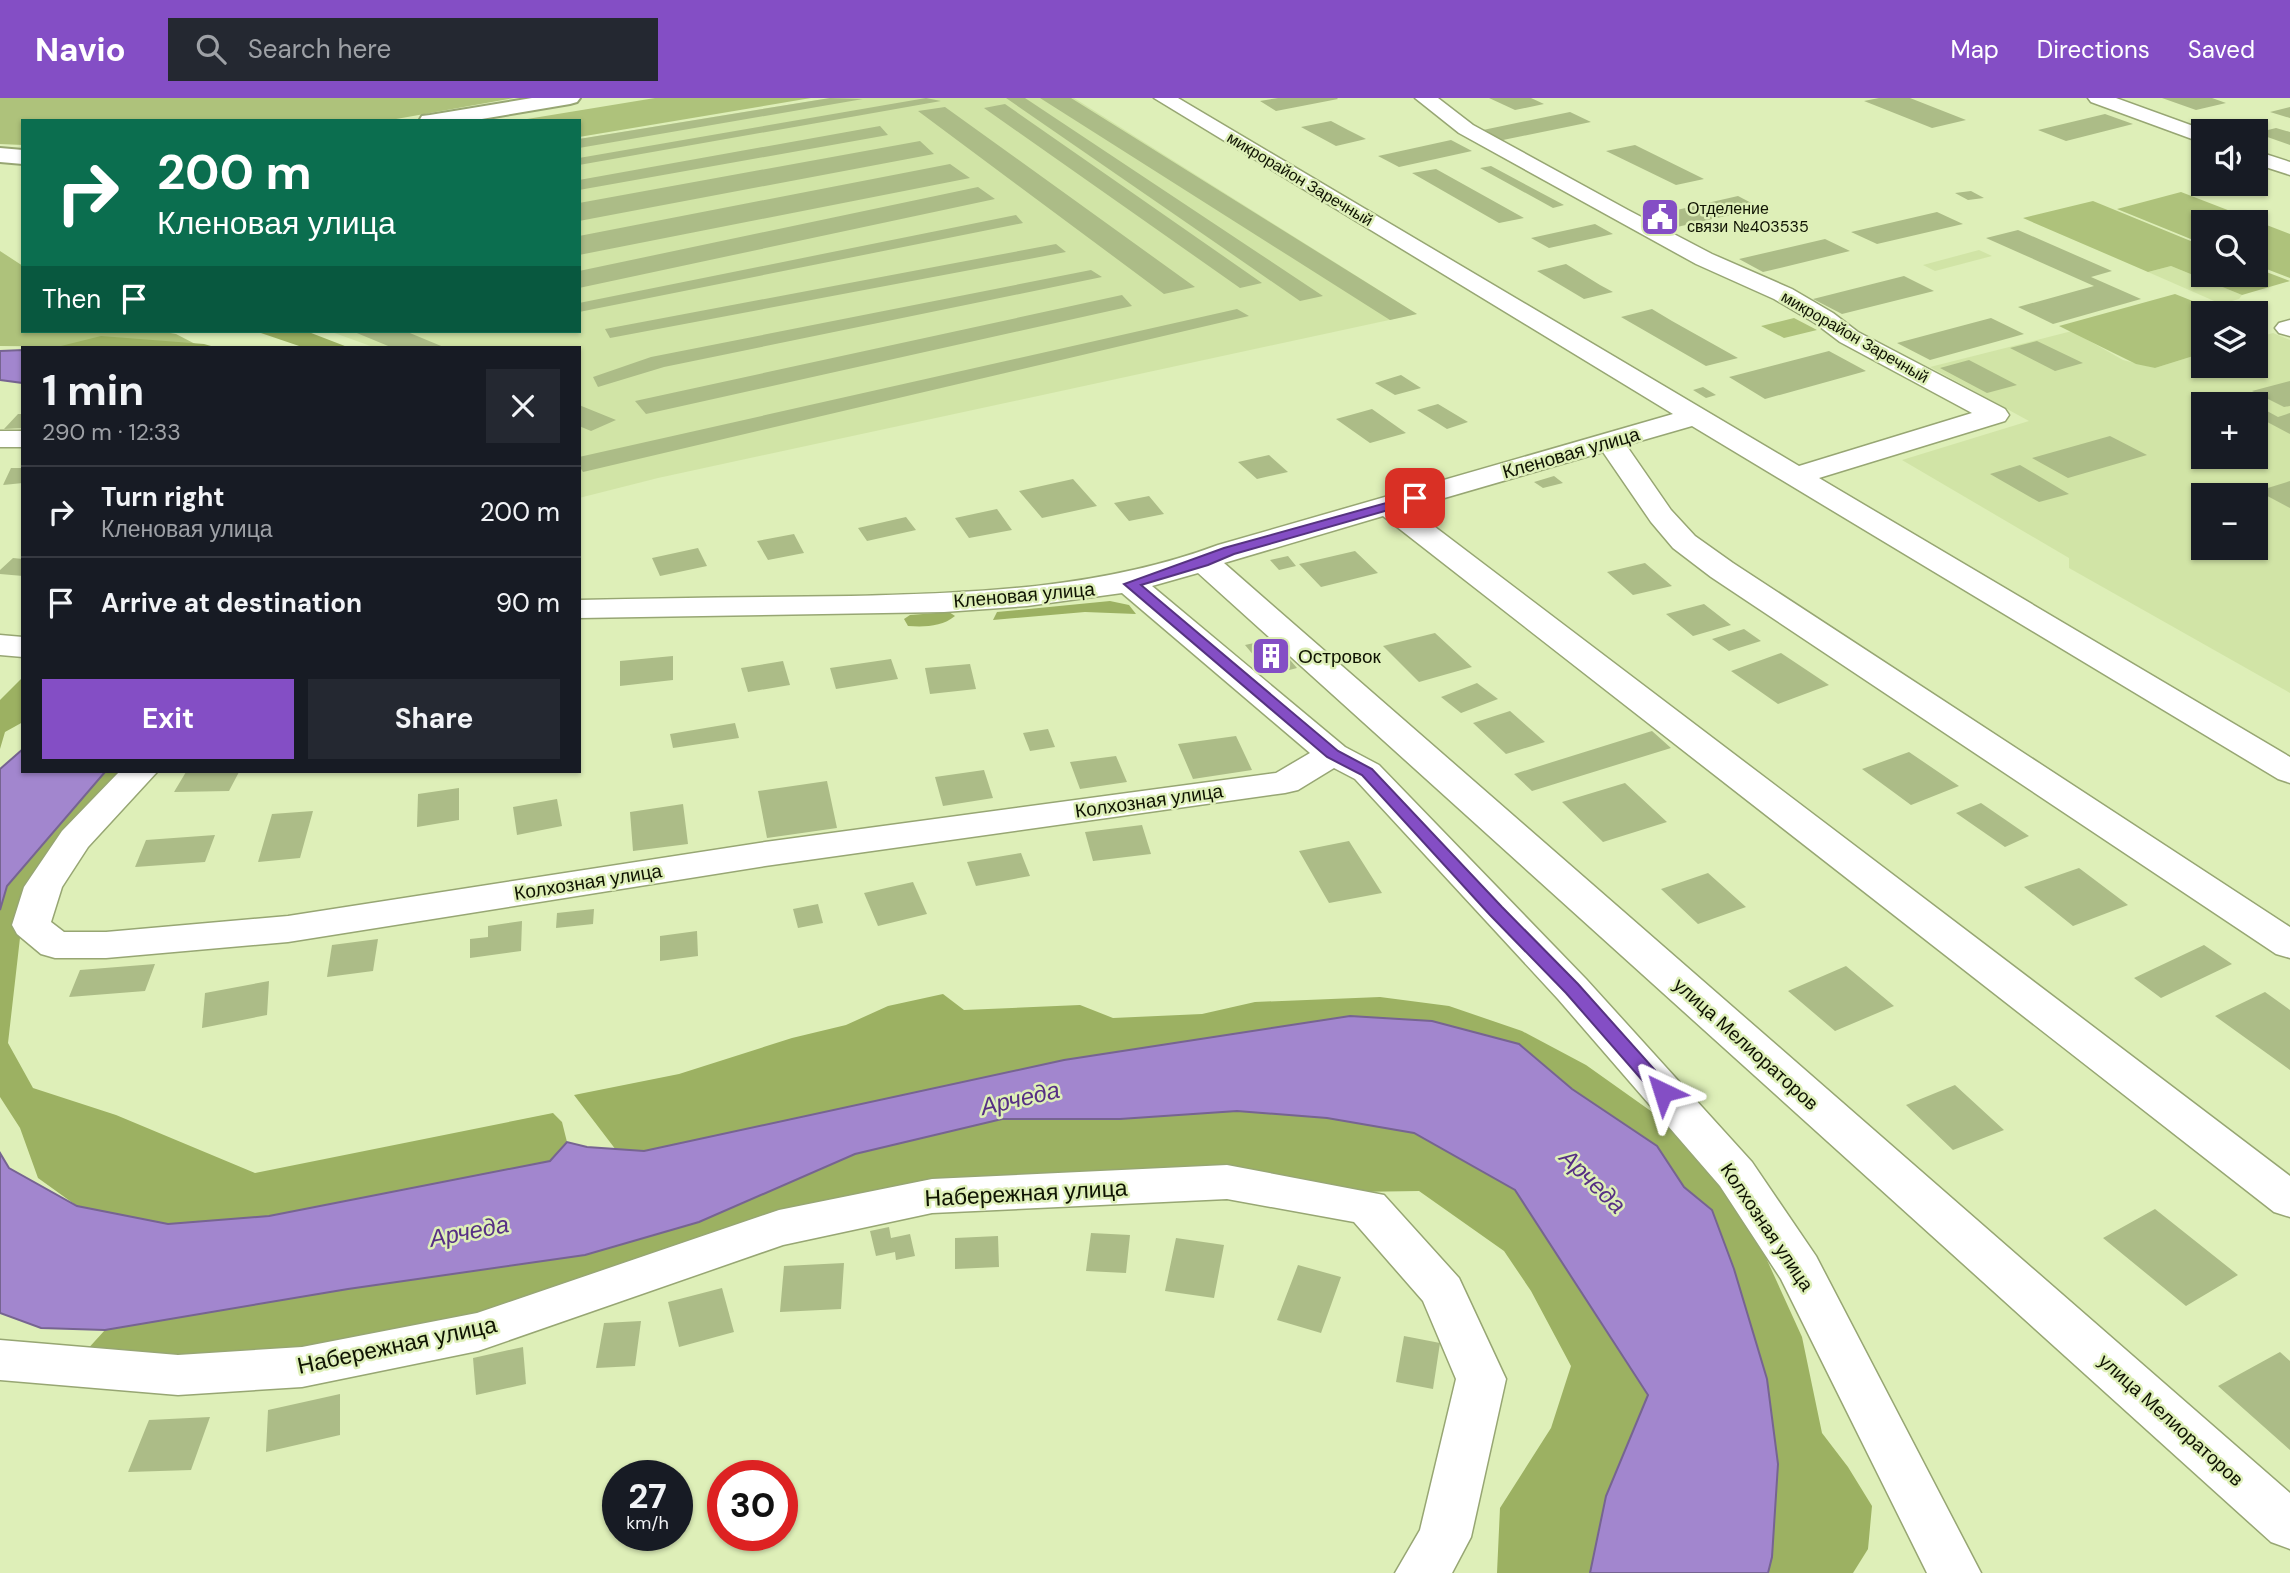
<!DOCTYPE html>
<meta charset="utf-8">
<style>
body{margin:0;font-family:"DM Sans",sans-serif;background:#242831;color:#f1f3f6;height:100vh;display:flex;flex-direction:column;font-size:26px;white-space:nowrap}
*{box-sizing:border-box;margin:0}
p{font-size:23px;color:#9ea1a6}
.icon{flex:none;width:38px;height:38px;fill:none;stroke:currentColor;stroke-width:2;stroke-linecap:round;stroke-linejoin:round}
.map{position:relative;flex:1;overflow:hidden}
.details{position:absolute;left:21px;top:248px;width:560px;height:427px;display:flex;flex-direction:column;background:#171b24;border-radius:0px;box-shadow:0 2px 5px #0004}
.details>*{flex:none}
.hud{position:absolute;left:21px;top:21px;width:560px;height:214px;border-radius:0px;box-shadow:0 2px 5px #0004;background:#0b6e4f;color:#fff;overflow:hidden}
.controls{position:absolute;left:2191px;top:21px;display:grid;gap:14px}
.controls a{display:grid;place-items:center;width:77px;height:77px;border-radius:0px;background:#171b24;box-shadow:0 2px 5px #0004;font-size:35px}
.speed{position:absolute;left:602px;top:1362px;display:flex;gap:14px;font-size:35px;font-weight:700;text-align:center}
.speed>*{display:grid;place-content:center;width:91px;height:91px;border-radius:50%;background:#171b24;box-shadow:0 2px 5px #0004;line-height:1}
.speed small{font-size:18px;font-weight:400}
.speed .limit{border:10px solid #d22;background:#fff;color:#111}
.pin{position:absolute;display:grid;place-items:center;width:60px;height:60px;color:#fff;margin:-30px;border-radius:14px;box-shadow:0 4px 10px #0006}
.me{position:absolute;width:77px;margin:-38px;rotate:319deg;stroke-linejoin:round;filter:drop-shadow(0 0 5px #0008)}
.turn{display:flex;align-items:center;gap:24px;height:147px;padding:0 21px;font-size:32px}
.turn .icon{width:91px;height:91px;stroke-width:2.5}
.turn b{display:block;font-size:49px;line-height:60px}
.then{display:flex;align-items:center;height:66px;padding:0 21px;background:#0003;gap:14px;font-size:26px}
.round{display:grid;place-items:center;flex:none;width:74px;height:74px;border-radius:0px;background:#242831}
.headline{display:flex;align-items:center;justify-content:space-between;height:119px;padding:0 21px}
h1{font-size:42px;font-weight:700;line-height:52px}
.primary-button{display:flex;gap:14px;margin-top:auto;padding:14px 21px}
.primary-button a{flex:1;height:80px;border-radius:0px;background:#844ec5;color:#fff;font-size:28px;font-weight:700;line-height:80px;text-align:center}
.primary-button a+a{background:#242831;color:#f1f3f6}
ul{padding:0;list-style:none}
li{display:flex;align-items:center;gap:21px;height:91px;padding:0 21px;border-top:2px solid #363941}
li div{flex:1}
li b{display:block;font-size:26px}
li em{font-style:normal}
header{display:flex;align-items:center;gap:42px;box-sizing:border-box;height:98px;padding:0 35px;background:#844ec5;color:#fff}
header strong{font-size:33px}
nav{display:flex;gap:38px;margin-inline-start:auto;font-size:24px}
.search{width:490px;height:63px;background:#242831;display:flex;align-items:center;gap:18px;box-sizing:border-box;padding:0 24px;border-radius:0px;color:#9ea1a6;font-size:26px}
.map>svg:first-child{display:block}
.built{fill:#d1e4a6;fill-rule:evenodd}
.green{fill:#aec27b}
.forest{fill:#9cb162}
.water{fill:#a286ce;stroke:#766491;stroke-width:2}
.building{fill:#acbc87}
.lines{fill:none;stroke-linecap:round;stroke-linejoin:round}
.minor-casing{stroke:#97a673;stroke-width:3}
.major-casing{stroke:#97a673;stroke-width:4}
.minor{fill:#fff;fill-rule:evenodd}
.major{fill:#fff;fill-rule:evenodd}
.route{fill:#844ec5;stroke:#563380;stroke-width:2}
.labels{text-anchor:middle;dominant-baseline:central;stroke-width:5;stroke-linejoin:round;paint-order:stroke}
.far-street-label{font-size:16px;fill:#0f1302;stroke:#deefb8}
.far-poi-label{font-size:16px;fill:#0f1302;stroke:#deefb8;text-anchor:start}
.street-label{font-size:19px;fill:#0f1302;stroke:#deefb8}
.poi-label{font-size:19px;fill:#0f1302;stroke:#deefb8;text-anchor:start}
.near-street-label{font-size:23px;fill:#0f1302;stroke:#deefb8}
.near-water-label{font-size:24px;font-style:italic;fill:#562f84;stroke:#deefb8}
</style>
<header>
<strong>Navio</strong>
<div class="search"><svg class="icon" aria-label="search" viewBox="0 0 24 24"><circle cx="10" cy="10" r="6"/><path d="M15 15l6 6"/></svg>Search here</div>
<nav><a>Map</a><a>Directions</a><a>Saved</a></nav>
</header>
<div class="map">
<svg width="2290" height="1475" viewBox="0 0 2290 1475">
<rect width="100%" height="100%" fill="#deefb8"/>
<!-- built -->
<path class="built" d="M830,0h244l343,216 -759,164 -79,20v-150h-203l-47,-17h250v-192z
M1979,152l13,6 -57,15 -12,-6z
M2171,168l71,29 -3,4 -18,5 -73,-32z
M2072,233l51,29 32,8 48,-15v13h53v-28l17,-5 17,7v353l-221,-125v-10l-167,-98 127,-39 -99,-54zM2203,306h53v53h-53zM2203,397h53v53h-53z"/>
<!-- green -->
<path class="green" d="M0,0h514l-129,23h-362v24l-23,-1z
M655,0h156l-232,39v-16h-64z
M2181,94l109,42v44l-34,-13v-43h-53v22l-86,-35z
M2093,103l110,45v29h53v-7l34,13 -48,14 -71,-29 -23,6 -125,-54z
M0,153l23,15v65h136l17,3 27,14 -203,-2z
M2175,196l48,19h-20v40l-48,15 -19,-4 -77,-38z
M1794,220l23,12 -33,8 -23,-12z"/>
<!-- forest -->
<path class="forest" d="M255,233h51l44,17h-45z
M101,238l103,8 14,4h-165z
M1110,503l19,4 7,9 -51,-2 -92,8 4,-8z
M949,514l6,4c-13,11 -31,11 -47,10l-4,-7 6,-4z
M23,579v45l-18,10 -5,17v-49z
M105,674h24l-104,122 -17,149 25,45 83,27 139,58 298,-60 9,9 5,20 -17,19 -281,55 -101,8 -91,-18 -39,-28 -18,-50 -20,-31v-187l7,-24z
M943,896l21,16 116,-5 33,13 89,-4 53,-12 125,-5 69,9 73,25 64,34 69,49 46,47 51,66 50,110 20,96 26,34 24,39 -4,43 -15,24h-85l4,-16 6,-93 -11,-85 -33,-110 -22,-59 -28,-23 -27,-41 -307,-130 -286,44 -420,91 -28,-1 -42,-55 105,-21 113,-36 54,-13 42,-19z
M1237,1013l90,7 87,15 101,57 133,205 -42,101 -16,77h-93l3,-65 51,-80 20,-62 -40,-75 -27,-40 -85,-60 -66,1 -378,-9 -748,202 -173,1 51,-56 243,-41 237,-34 114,-33 156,-68 147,-35h118z"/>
<!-- water -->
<path class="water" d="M23,252v33l-23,-3v-29z
M23,651v23h82l-98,114 -7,24v-141z
M1350,918l82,5 87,23 53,45 85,57 27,41 28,23 22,59 33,110 11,85 -6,93 -4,16h-178l16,-77 42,-101 -133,-205 -101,-57 -87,-15 -90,-7 -117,8h-118l-147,35 -156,68 -114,33 -237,34 -243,41 -64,-2 -41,-15v-160l9,15 68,38 91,18 101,-8 281,-55 17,-19 20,5 57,4 420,-91z"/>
<!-- building -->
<path class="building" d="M830,0l33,1 -284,49v-9z
M926,0l15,3 -362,64v-7z
M1006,0h19l298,198 -23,5z
M1040,0h31l346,216 -27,6z
M1278,0h59l1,1 -62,12 -16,-10z
M1489,0h42l13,6 -29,6z
M1879,0h31l56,22 -34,8 -68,-27z
M2162,0h50l14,5 -30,7z
M1005,6l257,179 -22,5 -256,-180z
M945,9l250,180 -31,7 -246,-183z
M2290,9v11l-20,-6z
M1570,14l21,10 -88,18 -20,-10z
M2105,16l28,10 -67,17 -28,-11z
M1331,23l17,9 18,9 -30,7 -35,-19z
M880,28l8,9 -309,55v-10z
M2276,30l14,4v13l-34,-12z
M1451,42l21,11 -73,16 -21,-11z
M920,43l14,13 -355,67v-18z
M1635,47l69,34 -28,6 -70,-34z
M950,66l20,14 -391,77v-19z
M1491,68l73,39 -11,3 -73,-40z
M1436,71l79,44 9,5 -25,5 -87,-50z
M978,89l17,12 -416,89v-17z
M1971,93l13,7 -16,2 -13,-7z
M1738,98l23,12 -93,21 -22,-12z
M1937,114l26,12 -86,20 -26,-12z
M1016,117l7,8 -444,89v-9z
M1595,126l18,10 -64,14 -18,-10z
M2018,132l94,41 -21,6 50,22 -88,25 -35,-17 76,-21 -108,-48z
M1825,141l25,12 -87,21 -24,-13z
M1056,146l10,8 -456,86 -5,-9z
M1566,166l34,21 13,7 -29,7 -47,-28z
M1091,172l11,7 -438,90 -66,20 -5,-10 58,-20z
M1904,178l30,15 -92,23 -29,-15z
M1122,197l10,11 -486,108 -11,-13z
M1237,211l12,7 -666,156 -4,-6v-9z
M1652,211l20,12 66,37 -32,8 -85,-49z
M1991,220l33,16 -94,26 -33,-17z
M352,233h53l41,17h-53z
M2037,243l46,22 -28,8 -45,-23z
M1829,253l37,20 -101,28 -36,-22z
M1969,262l48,25 -30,8 -47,-25z
M1401,277l20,13 -26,7 -20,-12z
M2290,283v25l-6,1 -32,-16z
M1703,289l13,8 -10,3 -13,-8z
M2241,299l13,7h-22l-6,-3z
M1438,306l30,18 -21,7 -30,-19z
M579,307l37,15 -25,11 -12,-5z
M2256,307l22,12 12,-4v21l-34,-18z
M1372,311l34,24 -36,10 -34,-24z
M18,316h5v14l-19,1z
M2110,338l37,19 -79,23 -36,-20z
M1269,357l19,17 -31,7 -19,-17z
M2020,367l49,29 -30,8 -49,-28z
M11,370h12v15l-20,2z
M1554,378l9,7 -20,5 -9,-6z
M1073,381l24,27 -55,12 -23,-27z
M2290,383v27l-32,-17z
M1149,398l15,18 -35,7 -15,-18z
M997,411l15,21 -43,8 -14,-20z
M906,419l10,13 -49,11 -9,-13z
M794,436l10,19 -36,7 -11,-19z
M698,450l9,18 -47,10 -8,-18z
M1355,453l23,22 -57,14 -22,-23z
M1288,458l8,10 -17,4 -9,-10z
M13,460l10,1v17l-23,-2v-4z
M1645,465l27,23 -39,9 -26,-23z
M1704,506l27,21 -38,11 -27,-22z
M1744,531l17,12 -32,10 -17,-12z
M1435,535l37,34 -53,15 -36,-36z
M1272,541l25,29 -27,7 -25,-30z
M1781,555l48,32 -51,19 -47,-33z
M673,558v24l-53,6v-25z
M891,561l7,20 -62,10 -6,-21z
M783,563l7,24 -42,7 -7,-24z
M970,566l6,25 -46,5 -5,-26z
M1477,585l21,16 -37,14 -20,-16z
M1510,613l35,31 -39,12 -33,-31z
M735,625l4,15 -66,10 -3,-14z
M1048,631l7,18 -25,4 -7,-18z
M1652,633l19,17 -139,43 -18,-17z
M1236,638l16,34 -59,9 -15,-35z
M1909,654l50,34 -48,19 -49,-36z
M1116,658l11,26 -47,7 -10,-27z
M984,672l9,28 -50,8 -8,-29z
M186,674h53l-10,19 -55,1z
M827,683l10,47 -70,10 -9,-47z
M1625,685l42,39 -64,20 -41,-40z
M459,690v32l-42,7 1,-33z
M557,701l5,27 -45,9 -4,-28z
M1981,705l48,33 -24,11 -49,-34z
M683,706l5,40 -55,7 -3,-39z
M313,713l-13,47 -42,4 14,-48z
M1142,727l9,29 -58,7 -8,-29z
M215,737l-10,27 -70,5 11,-27z
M1349,743l33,52 -53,10 -30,-52z
M1021,755l9,23 -54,10 -9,-24z
M2079,770l49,37 -55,21 -49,-39z
M1708,775l38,34 -48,17 -37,-35z
M913,784l14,32 -49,12 -14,-33z
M818,806l5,19 -25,5 -5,-19z
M594,811l-1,15 -37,4 1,-15z
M522,823l-1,30 -51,7v-19l18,-2v-11z
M697,833l1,25 -38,5v-25z
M378,841l-5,32 -46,6 5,-32z
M2204,847l28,19 -71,34 -27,-20z
M155,866l-10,27 -76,6 11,-27z
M1846,868l48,40 -59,25 -47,-40z
M269,883l-2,34 -65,13 3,-35z
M2265,894l25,18v60l-75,-54z
M1955,987l49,45 -51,20 -47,-45z
M2155,1111l83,66 -52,31 -83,-68z
M889,1129l2,11 19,-4 5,22 -19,4 -1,-8 -19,4 -6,-25z
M1091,1135l39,2 -4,38 -40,-2z
M998,1138l1,31 -44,2v-31z
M1176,1140l48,7 -10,53 -49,-7z
M844,1165l-3,46 -61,3 4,-46z
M1298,1167l43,12 -20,56 -44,-13z
M722,1190l12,44 -55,15 -11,-45z
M641,1223l-6,45 -39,2 8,-45z
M1404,1238l36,7 -7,46 -37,-7z
M523,1249l3,37 -50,11 -3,-37z
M2280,1254l10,9v89l-72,-64z
M340,1296v41l-74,17 2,-42z
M210,1319l-19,53 -63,2 21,-52z"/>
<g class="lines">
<!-- minor casing -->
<g class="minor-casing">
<path id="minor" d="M1154,0h24l621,368 173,-53 -132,-71 -25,-19 -41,-24 -78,-35 -237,-131 -44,-35h23l35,27 155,85 84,44 80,35 41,24 25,19 147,77 4,6 -4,6 -186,57 471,279v26l-12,-4 -586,-353 -66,19 45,65 24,26 38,27 557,364v31l-14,-4 -565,-377 -38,-29 -22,-26 -48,-70 -193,56 880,668v41l-16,-5 -891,-696 -159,47 1066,930v56l-19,-7 -1073,-969 -46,13 193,161 34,18 207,214 166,183 64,94 165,317h-54l-146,-294 -61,-93 -162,-187 -203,-220 -21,-11 -36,22 -13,3 -520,73 -477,76 -182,16h-51l-14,-4 -24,-20 -5,-9 12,-38 38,-56 57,-59h38l-69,75 -26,40 -11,35 13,10h42l182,-16 477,-74 511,-69 34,-20 -188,-160 -95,13 -83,6 -365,6v-18c91,-2 181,-3 272,-4 125,-3 249,-7 367,-51l455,-131z
M2088,0h28l91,33h-4v12l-112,-41z
M2256,53l34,11v13l-34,-11z
M2290,222v16l-11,-3 -4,-5 4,-5z
M0,333h23v16h-23z
M0,537l23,2v20l-23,-2z
M1227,1067l157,30 75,83 47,101 -35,158 -19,36h-57l25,-43 36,-151 -33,-78 -69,-79 -127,-23 -295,14 -149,32 -305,106 -176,36 -124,8 -178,-15v-40l178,15 124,-8 175,-34 302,-103 153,-31z"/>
</g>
<!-- major casing -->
<g class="major-casing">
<path id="major" d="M532,0h48l-3,4 -7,2 -100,17h-51l3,-5 8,-1z
M0,50l23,2v14l-23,-2z"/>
</g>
<!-- minor -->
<use href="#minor" class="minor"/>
<!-- major -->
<use href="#major" class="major"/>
</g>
<!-- route -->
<path class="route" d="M1415,397l7,3 -2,3 -186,53 -26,11 -67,20 197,166 34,18 130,138 76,77 92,103 2,5 -2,4h-14l-90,-103 -76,-78 -128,-140 -35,-18 -203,-173 100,-36z"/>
<!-- icons -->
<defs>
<g id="civic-square" transform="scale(2.0125)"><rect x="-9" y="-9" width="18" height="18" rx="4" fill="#844ec5" stroke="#deefb8"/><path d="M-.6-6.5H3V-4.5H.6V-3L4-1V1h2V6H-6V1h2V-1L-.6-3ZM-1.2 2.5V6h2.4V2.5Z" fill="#fff"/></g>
<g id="building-square" transform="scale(2.0125)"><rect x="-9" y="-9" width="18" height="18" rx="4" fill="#844ec5" stroke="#deefb8"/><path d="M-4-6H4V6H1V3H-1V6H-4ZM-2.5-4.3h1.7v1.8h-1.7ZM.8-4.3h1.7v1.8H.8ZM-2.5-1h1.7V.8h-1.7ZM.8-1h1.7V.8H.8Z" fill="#fff"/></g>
</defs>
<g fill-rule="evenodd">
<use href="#civic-square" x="1660" y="119"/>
<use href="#building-square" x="1271" y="558"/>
</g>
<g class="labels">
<!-- far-street labels -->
<g class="far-street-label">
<text transform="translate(1300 81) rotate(31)">микрорайон Заречный</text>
<text transform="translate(1855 239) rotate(30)">микрорайон Заречный</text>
</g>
<!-- far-poi labels -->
<g class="far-poi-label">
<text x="1687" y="110">Отделение<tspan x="1687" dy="18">связи №403535</tspan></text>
</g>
<!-- street labels -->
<g class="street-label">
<text transform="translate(1571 355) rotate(-16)">Кленовая улица</text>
<text transform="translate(1024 497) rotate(-5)">Кленовая улица</text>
<text transform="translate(1149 703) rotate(-8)">Колхозная улица</text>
<text transform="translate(588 784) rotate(-9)">Колхозная улица</text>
<text transform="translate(1746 946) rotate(42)">улица Мелиораторов</text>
<text transform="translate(1767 1129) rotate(56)">Колхозная улица</text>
<text transform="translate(2171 1322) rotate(42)">улица Мелиораторов</text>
</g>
<!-- poi labels -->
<g class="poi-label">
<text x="1298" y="558">Островок</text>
</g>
<!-- near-street labels -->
<g class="near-street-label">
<text transform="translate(1026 1095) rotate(-3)">Набережная улица</text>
<text transform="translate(397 1247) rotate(-12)">Набережная улица</text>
</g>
<!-- near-water labels -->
<g class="near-water-label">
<text transform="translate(1020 1000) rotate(-13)">Арчеда</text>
<text transform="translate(1593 1083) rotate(44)">Арчеда</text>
<text transform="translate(469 1133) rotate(-11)">Арчеда</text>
</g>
</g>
</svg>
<div class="controls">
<a><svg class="icon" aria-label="sound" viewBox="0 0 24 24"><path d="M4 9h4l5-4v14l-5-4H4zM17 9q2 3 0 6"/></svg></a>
<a><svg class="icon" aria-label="search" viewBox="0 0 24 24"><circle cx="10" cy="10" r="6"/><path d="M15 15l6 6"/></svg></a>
<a><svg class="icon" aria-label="layers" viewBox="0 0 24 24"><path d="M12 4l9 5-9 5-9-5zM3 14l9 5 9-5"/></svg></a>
<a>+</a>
<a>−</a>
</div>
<div class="speed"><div>27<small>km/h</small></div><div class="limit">30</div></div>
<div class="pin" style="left:1415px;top:400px;background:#d93025"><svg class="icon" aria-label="arrive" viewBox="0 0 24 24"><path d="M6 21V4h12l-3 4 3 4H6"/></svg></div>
<svg class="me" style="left:1663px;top:994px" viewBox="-20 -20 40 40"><path d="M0-17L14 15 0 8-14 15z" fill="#844ec5" stroke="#fff" stroke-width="4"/></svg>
<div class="hud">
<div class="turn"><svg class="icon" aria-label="right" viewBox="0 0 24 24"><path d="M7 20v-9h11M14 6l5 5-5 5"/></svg><div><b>200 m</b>Кленовая улица</div></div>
<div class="then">Then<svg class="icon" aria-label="arrive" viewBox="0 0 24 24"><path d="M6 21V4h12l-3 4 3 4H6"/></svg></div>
</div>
<section class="details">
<div class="headline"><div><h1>1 min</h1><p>290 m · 12:33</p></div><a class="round"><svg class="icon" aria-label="close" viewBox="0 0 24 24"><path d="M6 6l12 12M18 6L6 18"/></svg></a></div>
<ul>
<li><svg class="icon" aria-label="right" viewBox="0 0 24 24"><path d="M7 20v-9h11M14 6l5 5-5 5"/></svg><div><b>Turn right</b><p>Кленовая улица</p></div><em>200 m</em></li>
<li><svg class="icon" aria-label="arrive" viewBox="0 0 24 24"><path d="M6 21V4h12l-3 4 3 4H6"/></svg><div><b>Arrive at destination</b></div><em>90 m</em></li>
</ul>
<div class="primary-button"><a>Exit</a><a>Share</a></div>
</section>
</div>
